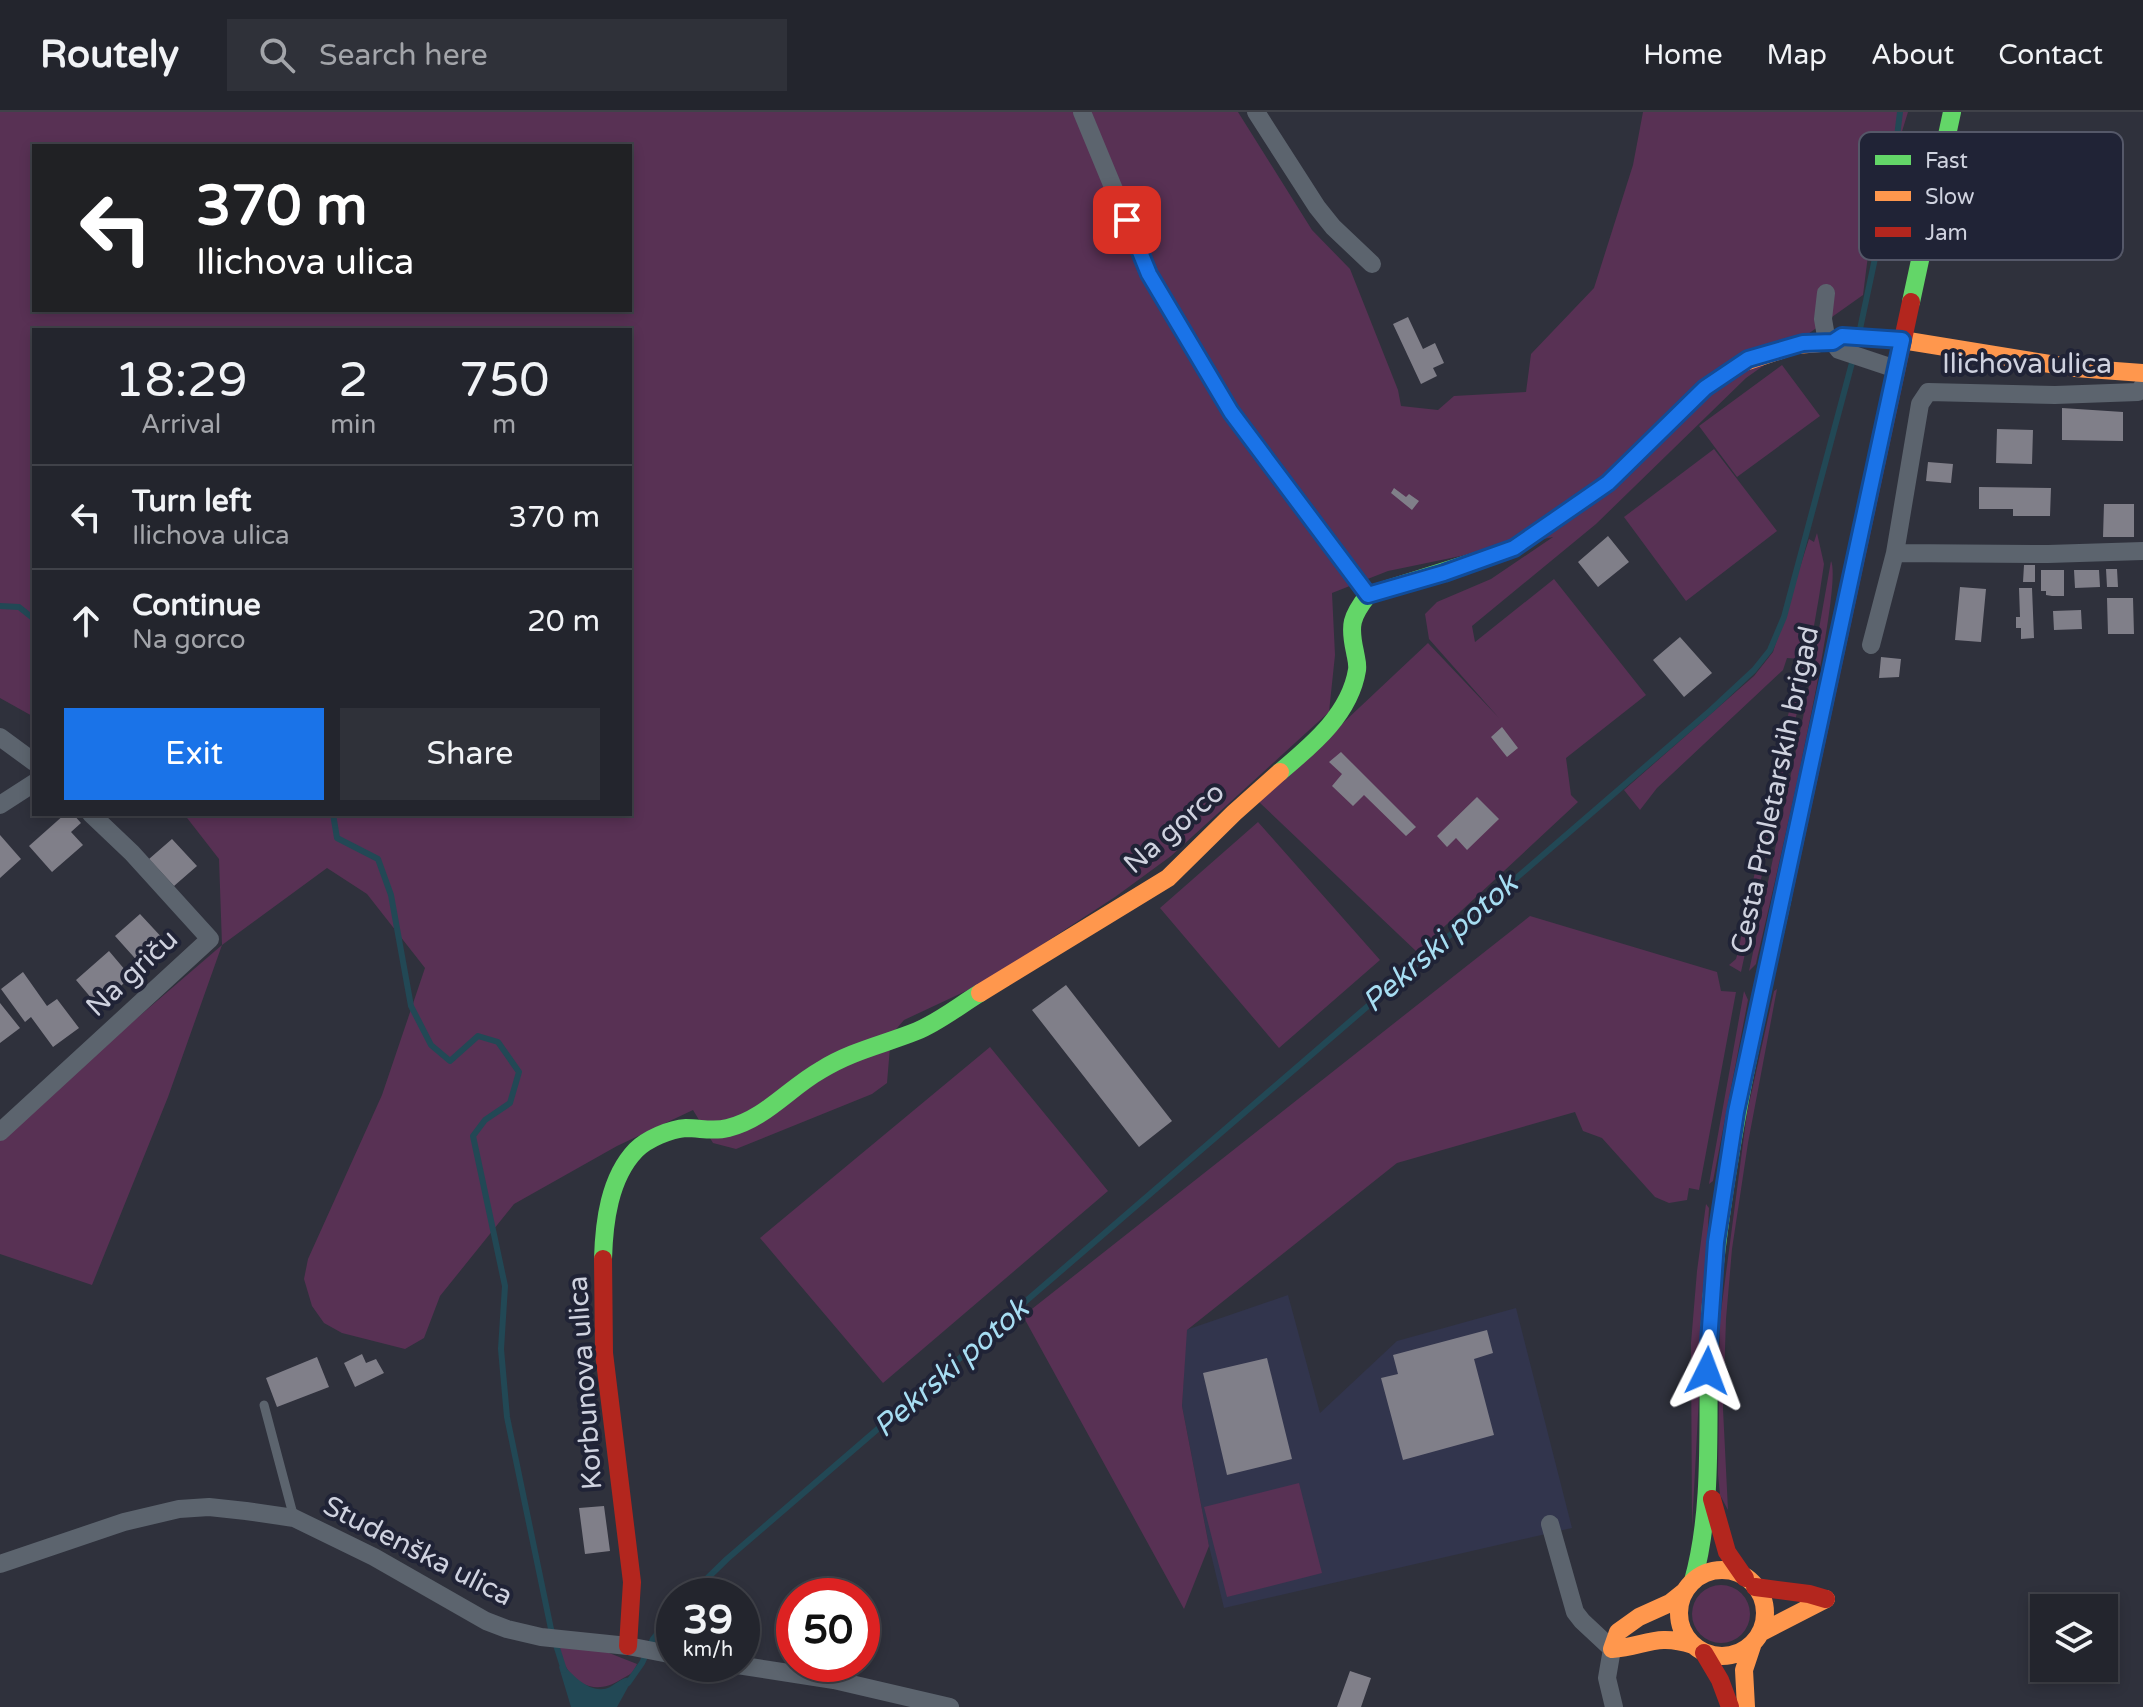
<!DOCTYPE html>
<meta charset="utf-8">
<style>
body{margin:0;font-family:"Varela Round",sans-serif;background:#2f3139;color:#f1f3f6;height:100vh;display:flex;flex-direction:column;font-size:30px;white-space:nowrap}
*{box-sizing:border-box;margin:0}
p{font-size:26px;color:#a3a5aa}
.icon{flex:none;width:44px;height:44px;fill:none;stroke:currentColor;stroke-width:2;stroke-linecap:round;stroke-linejoin:round}
.map{position:relative;flex:1;overflow:hidden}
.side{position:absolute;left:32px;top:216px;width:600px;height:488px;display:flex;flex-direction:column;background:#23252d;border-radius:0px;box-shadow:0 4px 12px #0003,0 0 0 2px #404249}
.side>*{flex:none}
.banner{position:absolute;left:32px;top:32px;width:600px;height:168px;border-radius:0px;box-shadow:0 4px 12px #0003,0 0 0 2px #404249;background:#202124;color:#fff;overflow:hidden}
.fabs{position:absolute;left:2030px;top:1482px;display:grid;gap:16px}
.fabs a{display:grid;place-items:center;width:88px;height:88px;border-radius:0px;background:#23252d;box-shadow:0 4px 12px #0003,0 0 0 2px #404249;font-size:40px}
.speed{position:absolute;left:656px;top:1466px;display:flex;gap:16px;font-size:40px;font-weight:700;text-align:center}
.speed>*{display:grid;place-content:center;width:104px;height:104px;border-radius:50%;background:#23252d;box-shadow:0 4px 12px #0003,0 0 0 2px #404249;line-height:1}
.speed small{font-size:20px;font-weight:400}
.speed .limit{border:12px solid #d22;background:#fff;color:#111}
.pin{position:absolute;display:grid;place-items:center;width:68px;height:68px;color:#fff;margin:-34px;border-radius:16px;box-shadow:0 4px 12px #0006}
.me{position:absolute;width:88px;margin:-44px;rotate:3deg;stroke-linejoin:round;filter:drop-shadow(0 0 6px #0008)}
.turn{display:flex;align-items:center;gap:28px;height:168px;padding:0 32px;font-size:36px}
.turn .icon{width:104px;height:104px;stroke-width:2.5}
.turn b{display:block;font-size:56px;line-height:68px}
.eta{display:flex;justify-content:space-evenly;align-items:center;height:136px;text-align:center}
.eta b{font-size:48px;font-weight:600;line-height:56px}
.cta{display:flex;gap:16px;margin-top:auto;padding:16px 32px}
.cta a{flex:1;height:92px;border-radius:0px;background:#1a73e8;color:#fff;font-size:32px;font-weight:600;line-height:92px;text-align:center}
.cta a+a{background:#2f3139;color:#f1f3f6}
ul{padding:0;list-style:none}
li{display:flex;align-items:center;gap:24px;height:104px;padding:0 32px;border-top:2px solid #404249}
li div{flex:1}
li b{display:block;font-size:30px}
li em{font-style:normal}
header{display:flex;align-items:center;gap:48px;box-sizing:border-box;height:112px;padding:0 40px;background:#23252d;border-bottom:2px solid #404249}
header strong{font-size:38px}
nav{display:flex;gap:44px;margin-inline-start:auto;font-size:28px}
.search{width:560px;height:72px;background:#2f3139;display:flex;align-items:center;gap:20px;box-sizing:border-box;padding:0 28px;border-radius:0px;color:#a3a5aa;font-size:30px}
.map>svg:first-child{display:block}
.built{fill:#32354d}
.green{fill:#583154;fill-rule:evenodd}
.water{fill:#224855}
.lines{fill:none;stroke-linecap:round;stroke-linejoin:round}
.stream{stroke:#224855;stroke-width:6}
.building{fill:#807f89}
.lane{stroke:#5c646e;stroke-width:9}
.street{stroke:#5c646e;stroke-width:18}
.fast{stroke:#63d668;stroke-width:18}
.slow{stroke:#ff974d;stroke-width:18}
.jam{stroke:#b3261e;stroke-width:18}
.route-casing{stroke:#114b97;stroke-width:20}
.route{stroke:#1a73e8;stroke-width:14}
.labels{text-anchor:middle;dominant-baseline:central;stroke-width:8;stroke-linejoin:round;paint-order:stroke}
.street-label{font-size:28px;fill:#cfd2df;stroke:#202336}
.water-label{font-size:30px;font-style:italic;fill:#a6ddf2;stroke:#202336}
.key{fill:#202336;stroke:#555869;stroke-width:2}
.key-label{font-size:22px;fill:#cfd2df}
</style>
<header>
<strong>Routely</strong>
<div class="search"><svg class="icon" aria-label="search" viewBox="0 0 24 24"><circle cx="10" cy="10" r="6"/><path d="M15 15l6 6"/></svg>Search here</div>
<nav><a>Home</a><a>Map</a><a>About</a><a>Contact</a></nav>
</header>
<div class="map">
<svg width="2143" height="1595" viewBox="0 0 2143 1595">
<rect width="100%" height="100%" fill="#2f313c"/>
<!-- built -->
<path class="built" d="M1288,1183l32,118 77,-72 119,-33 56,220 -348,80 -15,-62 -27,-140 4,-76z"/>
<!-- green -->
<path class="green" d="M0,0h1238l74,118 38,39 48,121 3,16 37,4 16,-14 72,-4 5,-38 63,-66 39,-123 10,-53h265l-37,120 -8,63 -117,83 -150,146 -124,102 3,16 79,-63 92,116 -80,63 5,37 7,7 -161,150 -158,-150 169,-159 71,75 -70,-79 -4,-25 12,-12 54,-23 62,-42 -165,34 -56,22 3,62 -6,57 -158,144 -56,41 -132,86 -79,37 -13,15 -4,48 -15,11 -136,55 -23,-6 -20,-33 -76,36 -103,58 -74,92 -16,42 -19,11 -63,-16 -18,-10 -12,-17 -8,-27 4,-20 74,-164 43,-127 -58,-74 -40,-26 -105,77 -54,152 -76,188 -92,-31v-113l58,-55 164,-141 -3,-86 -35,-45h446v-484h-596v387l-34,-19zM34,34h596v164h-596z
M1782,253l38,51 -83,61 -38,-51z
M1714,337l63,82 -91,70 -62,-84z
M1817,421l7,31 -5,33 -12,69 -66,306 -12,-7 7,-6 2,-7 62,-293 -13,-1 -4,12 -126,118 -17,22 -16,-20 130,-114 19,-24 36,-113 5,3z
M1831,449c14,28 -63,349 -75,403l-7,7 56,-263z
M1258,710l122,138 -101,88 -119,-140z
M1530,804l187,56 4,19 15,1 -37,198 -10,-2 -2,12 -18,3 -14,-6 -53,-59 -19,-7 -8,-19 -178,51 -210,167 -5,76 27,140 -25,63 -161,-293z
M1777,877l-29,154 -16,106 -6,70 -3,90 5,101 -8,-15 -2,-21 2,-155 27,-206 27,-122z
M1744,879l4,9 -35,181 -4,3z
M990,935l118,144 -225,192 -123,-145z
M1706,1092l3,4 -17,320 -1,-185 6,-72z
M1299,1371l23,90 -95,24 -23,-90z
M1692 1502a29 29 0 1 1 58 0a29 29 0 1 1-58 0Z
M557,1531l42,6 38,15c-5,11 -7,10 -17,16 -32,20 -57,-5 -63,-37z"/>
<!-- water -->
<path class="water" d="M562,1551c11,13 30,33 48,24 9,-5 14,-11 23,-9l-16,29h-46l-12,-40z"/>
<g class="lines">
<!-- stream -->
<path class="stream" d="M1860,217l32,-151 8,-66
M0,494l19,1 15,12
M333,702l4,24 41,21 13,36 20,111 20,39 19,16 28,-25 20,6 21,30 -9,31 -25,17 -12,16 32,150 -4,63 6,68 44,212 13,41
M689,1484l38,-37 984,-849 43,-40 16,-20 14,-33 69,-258
M628,1571l14,-20 11,-24 21,-27"/>
</g>
<!-- building -->
<path class="building" d="M1408,205l15,32 12,-6 9,20 -11,5 4,8 -16,8 -28,-60z
M2062,296l61,4v29l-61,-1z
M1997,317l36,1 -1,34 -36,-1z
M1928,350l25,2 -2,19 -25,-2z
M1979,375l72,1 -1,28h-37v-7h-34z
M1394,376l12,9 3,-3 10,7 -7,9 -21,-17z
M2104,392h30v33h-31z
M1608,424l21,26 -31,25 -20,-25z
M2024,453h11v17h-12z
M2106,457h11l1,18h-11z
M2041,458h23v26h-12l-6,-1v-4h-5z
M2074,458h25l1,17 -25,1z
M1960,475l26,2 -5,53 -26,-2z
M2019,476h13l2,50 -13,1v-11h-5v-11h4z
M2107,486h26l1,36h-26z
M2081,498l1,19 -28,1 -1,-19z
M1680,525l32,36 -28,24 -31,-37z
M1881,545l20,2 -2,18 -20,1z
M1502,615l16,21 -11,9 -16,-20z
M1341,640l75,75 -10,9 -42,-41 -11,11 -21,-20 10,-12 -13,-12z
M1477,685l22,22 -32,31 -11,-12 -9,9 -10,-11z
M65,702h8l8,9 -10,9 12,13 -31,27 -23,-26z
M0,723l21,24 -21,19z
M172,727l25,27 -23,20 -25,-27z
M140,802l26,28 -25,23 -26,-29z
M109,839l22,26 -33,29 -22,-26z
M23,860l24,34 10,-7 22,29 -26,19 -22,-30 -6,5 -24,-33z
M1066,873l106,136 -33,26 -107,-137z
M0,891l20,25 -20,15z
M1487,1218l6,23 -19,6 20,76 -91,25 -22,-82 17,-4 -5,-19z
M362,1242l4,9 10,-4 8,14 -29,14 -11,-24z
M317,1245l12,30 -52,20 -11,-29z
M1267,1246l25,101 -65,16 -24,-102z
M604,1394l6,45 -25,3 -6,-46z
M1350,1559l21,7 -10,29h-24z"/>
<g class="lines">
<!-- lane -->
<path class="lane" d="M264,1293l30,113"/>
<!-- street -->
<path class="street" d="M1082,0l67,162 82,138 137,183
M1256,0l61,95 16,20 39,37
M1826,181l-3,26 4,23
M1833,230l6,8 57,19
M1895,441l153,1 95,-3
M1871,533l24,-92 25,-149 8,-12 127,3 83,-3 5,-6
M0,625l34,25
M0,693l34,-22
M0,1020l210,-193 -78,-86 -41,-39
M1550,1412l25,88 7,9 30,28 -5,29 7,29
M0,1452l124,-42 55,-13 30,-2 37,4 48,7 80,39 112,64 21,8 34,8 87,9 46,9
M731,1552l103,16 116,27"/>
<!-- fast -->
<path class="fast" d="M1911,190l41,-190
M1280,660c32,-27 70,-58 77,-102 1,-6 -1,-12 -2,-18 -6,-27 -4,-35 13,-57l121,-38
M603,1147c1,-36 6,-81 33,-109 11,-11 34,-21 50,-22 15,0 27,4 42,0 37,-9 61,-40 93,-58 30,-19 64,-26 96,-39 22,-9 43,-26 63,-38
M1693,1469c24,-86 11,-188 18,-278 12,-138 42,-272 72,-407"/>
<!-- slow -->
<path class="slow" d="M1742,251l54,-18 37,-3 9,-6 60,4 173,28 68,5
M980,881l188,-115 66,-65 46,-41
M1679 1501a43 43 0 1 1 86 0a43 43 0 1 1-86 0Z
M1685,1479l-15,12 -31,14 -21,15 -6,17c34,-3 45,-16 81,-4
M1760,1521l66,-34
M1746,1595l-2,-37 9,-27"/>
<!-- jam -->
<path class="jam" d="M1489,445l25,-9 94,-65 97,-95 37,-25
M1783,784l128,-594
M603,1147l1,94 28,229 -4,64
M1712,1387l15,53 18,26
M1755,1475l54,7 17,5
M1704,1541l16,27 10,27"/>
</g>
<g class="lines">
<!-- route casing -->
<g class="route-casing">
<path id="route" d="M1127,108l22,54 82,138 137,183 76,-22 70,-25 94,-65 97,-95 43,-29 55,-16 30,-1 9,-6 60,4 -166,772 -20,130 -9,129"/>
</g>
<!-- route -->
<use href="#route" class="route"/>
</g>
<g class="labels">
<!-- street labels -->
<g class="street-label">
<text x="2027" y="252">Ilichova ulica</text>
<text transform="translate(1775 678) rotate(-78)">Cesta Proletarskih brigad</text>
<text transform="translate(1174 716) rotate(-41)">Na gorco</text>
<text transform="translate(132 861) rotate(-43)">Na griču</text>
<text transform="translate(585 1271) rotate(-94)">Korbunova ulica</text>
<text transform="translate(418 1439) rotate(27)">Studenška ulica</text>
</g>
<!-- water labels -->
<g class="water-label">
<text transform="translate(1440 831) rotate(-41)">Pekrski potok</text>
<text transform="translate(951 1256) rotate(-41)">Pekrski potok</text>
</g>
</g>
<!-- legend -->
<rect x="1859" y="20" width="264" height="128" rx="12" class="key"/>
<rect x="1875" y="43" width="36" height="10" fill="#63d668"/>
<rect x="1875" y="79" width="36" height="10" fill="#ff974d"/>
<rect x="1875" y="115" width="36" height="10" fill="#b3261e"/>
<g class="key-label">
<text x="1925" y="56">Fast</text>
<text x="1925" y="92">Slow</text>
<text x="1925" y="128">Jam</text>
</g>
</svg>
<div class="fabs">
<a><svg class="icon" aria-label="layers" viewBox="0 0 24 24"><path d="M12 4l9 5-9 5-9-5zM3 14l9 5 9-5"/></svg></a>
</div>
<div class="speed"><div>39<small>km/h</small></div><div class="limit">50</div></div>
<div class="pin" style="left:1127px;top:108px;background:#d93025"><svg class="icon" aria-label="arrive" viewBox="0 0 24 24"><path d="M6 21V4h12l-3 4 3 4H6"/></svg></div>
<svg class="me" style="left:1707px;top:1259px" viewBox="-20 -20 40 40"><path d="M0-17L14 15 0 8-14 15z" fill="#1a73e8" stroke="#fff" stroke-width="4"/></svg>
<div class="banner">
<div class="turn"><svg class="icon" aria-label="left" viewBox="0 0 24 24"><path d="M17 20v-9H6M10 6l-5 5 5 5"/></svg><div><b>370 m</b>Ilichova ulica</div></div>
</div>
<section class="side">
<div class="eta">
<div><b>18:29</b><p>Arrival</p></div>
<div><b>2</b><p>min</p></div>
<div><b>750</b><p>m</p></div>
</div>
<ul>
<li><svg class="icon" aria-label="left" viewBox="0 0 24 24"><path d="M17 20v-9H6M10 6l-5 5 5 5"/></svg><div><b>Turn left</b><p>Ilichova ulica</p></div><em>370 m</em></li>
<li><svg class="icon" aria-label="ahead" viewBox="0 0 24 24"><path d="M12 20V5M6 11l6-6 6 6"/></svg><div><b>Continue</b><p>Na gorco</p></div><em>20 m</em></li>
</ul>
<div class="cta"><a>Exit</a><a>Share</a></div>
</section>
</div>
